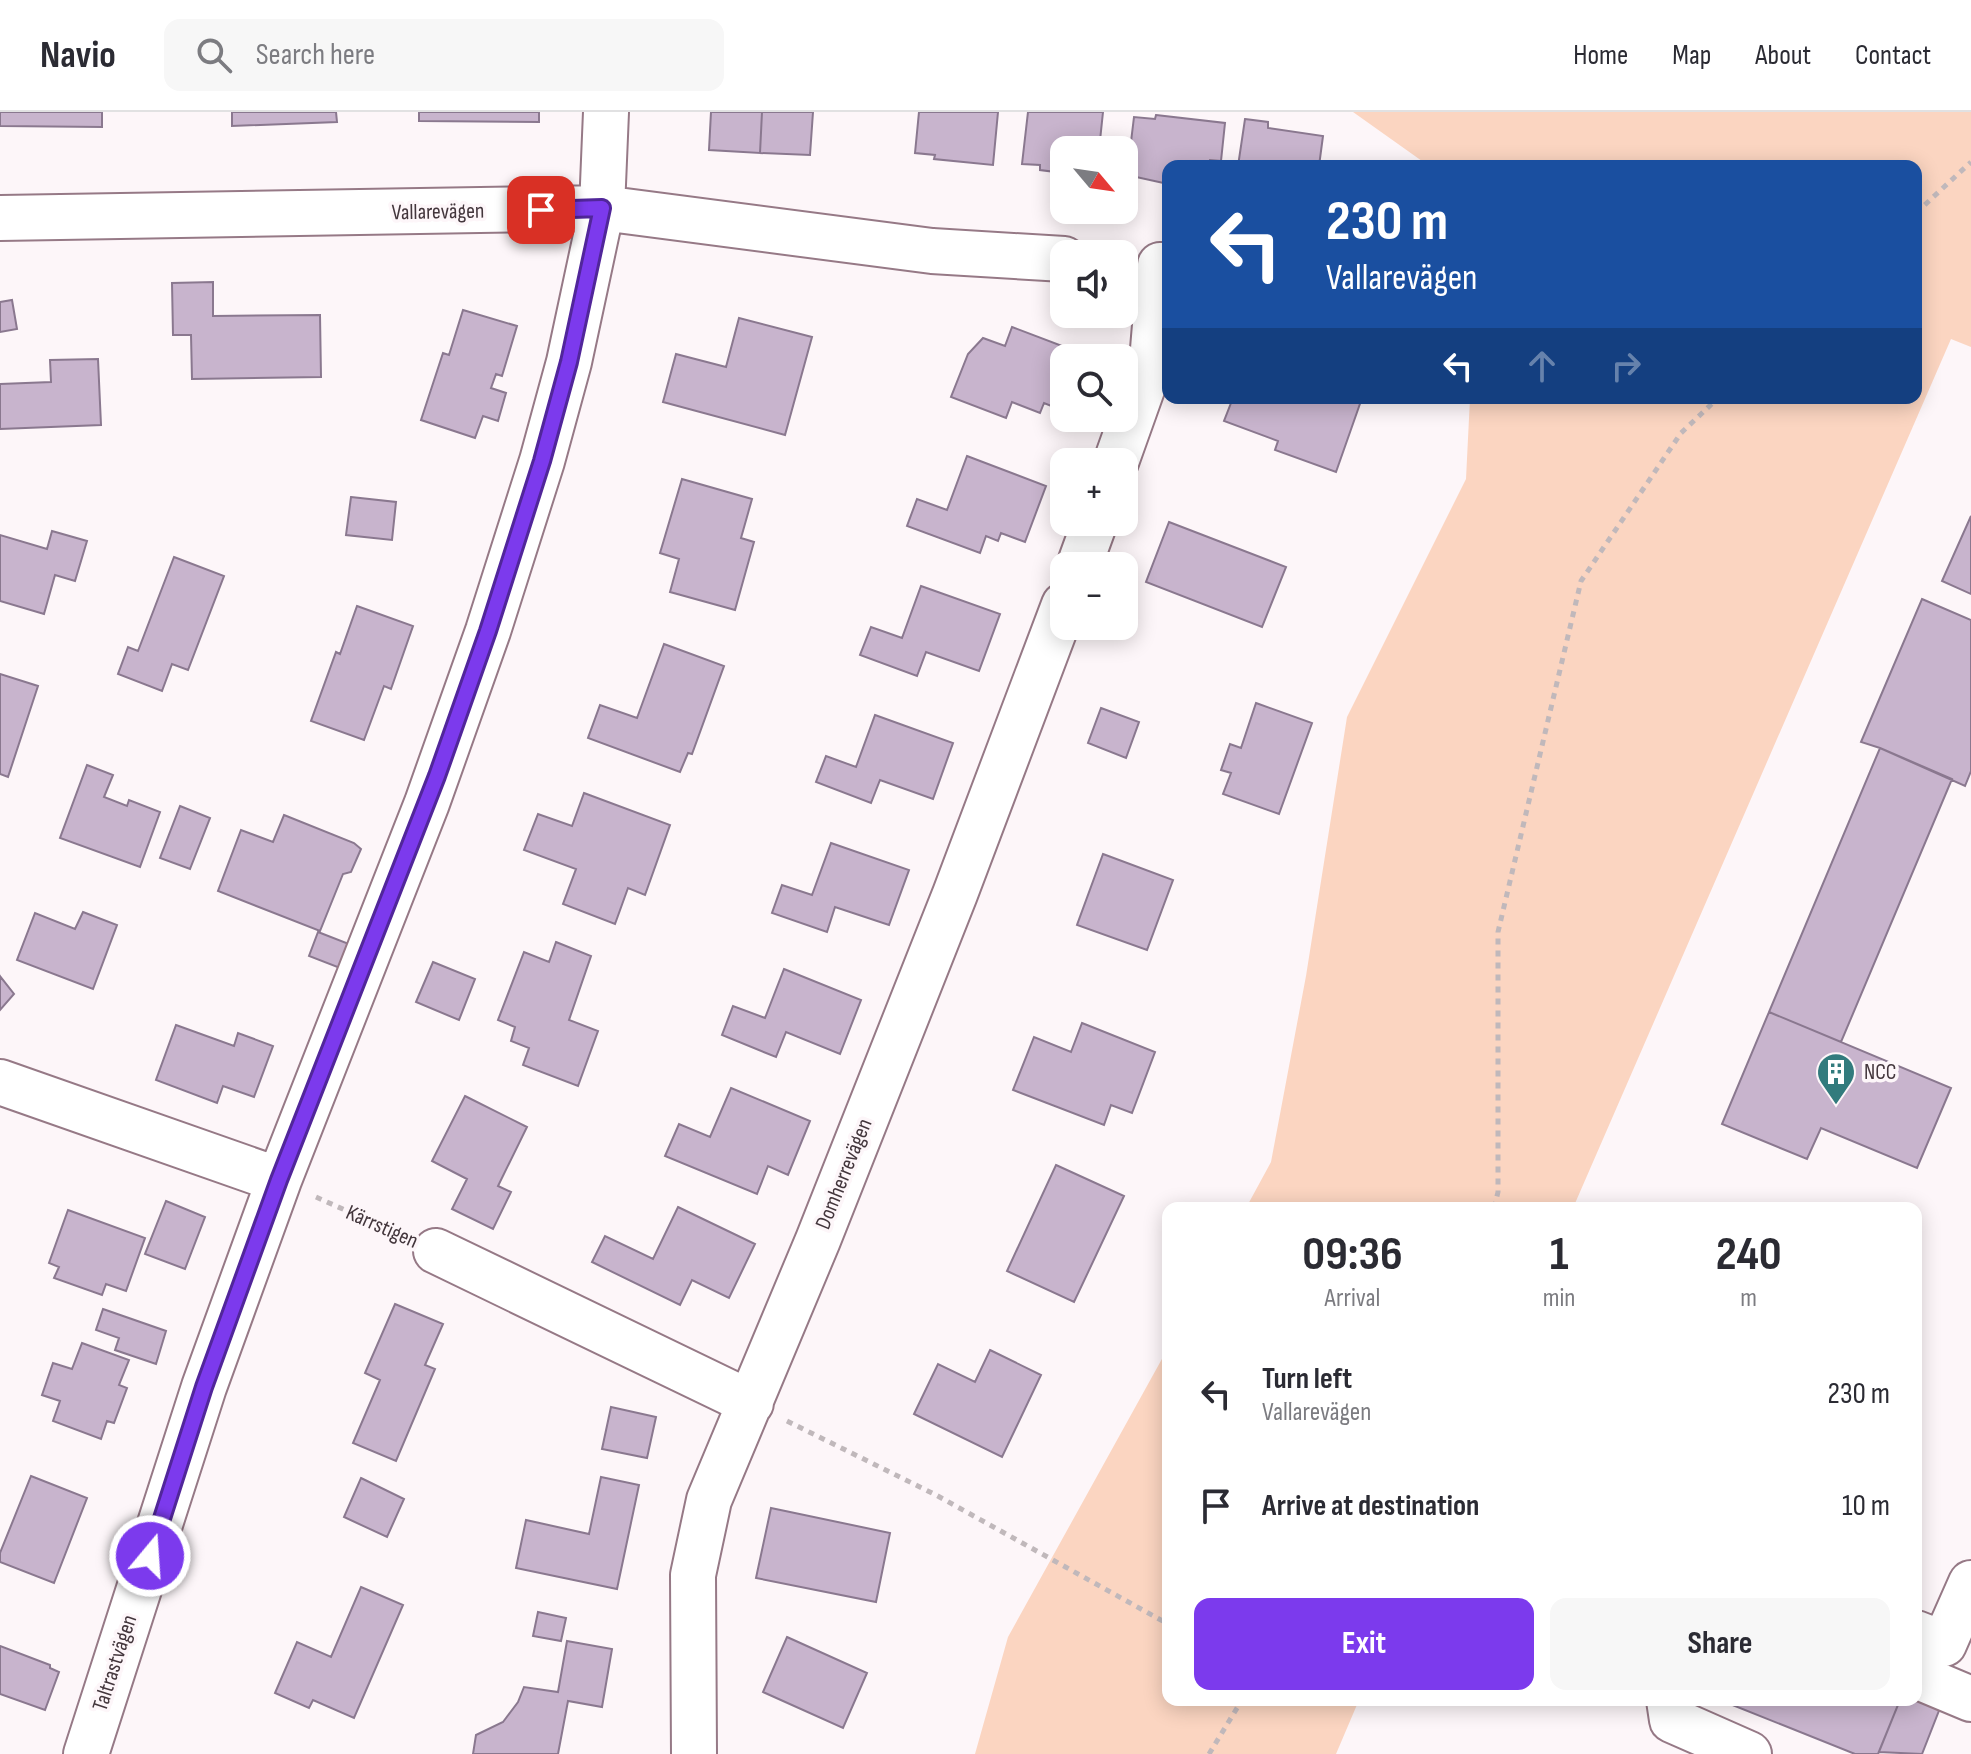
<!DOCTYPE html>
<meta charset="utf-8">
<style>
body{margin:0;font-family:"Sofia Sans Condensed",sans-serif;background:#f7f7f7;color:#2b2b33;height:100vh;display:flex;flex-direction:column;font-size:30px;white-space:nowrap}
*{box-sizing:border-box;margin:0}
p{font-size:26px;color:#7c7c81}
.icon{flex:none;width:44px;height:44px;fill:none;stroke:currentColor;stroke-width:2;stroke-linecap:round;stroke-linejoin:round}
.map{position:relative;flex:1;overflow:hidden}
.side{position:absolute;left:1162px;top:1090px;width:760px;height:504px;display:flex;flex-direction:column;background:#fff;border-radius:16px;box-shadow:0 4px 20px #0003}
.side>*{flex:none}
.banner{position:absolute;left:1162px;top:48px;width:760px;height:244px;border-radius:16px;box-shadow:0 4px 20px #0003;background:#1a4fa0;color:#fff;overflow:hidden}
.needle{width:52px;rotate:119deg}
.buttons{position:absolute;left:1050px;top:24px;display:grid;gap:16px}
.buttons a{display:grid;place-items:center;width:88px;height:88px;border-radius:16px;background:#fff;box-shadow:0 4px 20px #0003;font-size:40px}
.pin{position:absolute;display:grid;place-items:center;width:68px;height:68px;color:#fff;margin:-34px;border-radius:16px;box-shadow:0 4px 12px #0006}
.me{position:absolute;width:88px;margin:-44px;rotate:18deg;stroke-linejoin:round;filter:drop-shadow(0 0 6px #0008)}
.turn{display:flex;align-items:center;gap:28px;height:168px;padding:0 32px;font-size:36px}
.turn .icon{width:104px;height:104px;stroke-width:2.5}
.turn b{display:block;font-size:56px;line-height:68px}
.lanes{display:flex;align-items:center;height:76px;padding:0 32px;background:#0003;justify-content:center;gap:40px;direction:ltr}
.lanes .off{opacity:.35}
.eta{display:flex;justify-content:space-evenly;align-items:center;height:136px;text-align:center}
.eta b{font-size:48px;font-weight:700;line-height:56px}
.primary-button{display:flex;gap:16px;margin-top:auto;padding:16px 32px}
.primary-button a{flex:1;height:92px;border-radius:16px;background:#7c3aed;color:#fff;font-size:32px;font-weight:700;line-height:92px;text-align:center}
.primary-button a+a{background:#f7f7f7;color:#2b2b33}
ul{padding:0;list-style:none}
li{display:flex;align-items:center;gap:24px;height:112px;padding:0 32px}
li div{flex:1}
li b{display:block;font-size:30px}
li em{font-style:normal}
header{display:flex;align-items:center;gap:48px;box-sizing:border-box;height:112px;padding:0 40px;background:#fff;border-bottom:2px solid #e1e1e2}
header strong{font-size:38px}
nav{display:flex;gap:44px;margin-inline-start:auto;font-size:28px}
.search{width:560px;height:72px;background:#f7f7f7;display:flex;align-items:center;gap:20px;box-sizing:border-box;padding:0 28px;border-radius:16px;color:#7c7c81;font-size:30px}
.map>svg:first-child{display:block}
.green{fill:#fbd5c1}
.building{fill:#c8b4cd;stroke:#8a788f;stroke-width:2}
.lines{fill:none;stroke-linecap:round;stroke-linejoin:round}
.minor-casing{stroke:#967986;stroke-width:48}
.path{stroke:#c0b8bb;stroke-width:5;stroke-dasharray:6 6;stroke-linecap:butt}
.minor{stroke:#fff;stroke-width:44}
.route-casing{stroke:#51269a;stroke-width:20}
.route{stroke:#7c3aed;stroke-width:14}
.labels{text-anchor:middle;dominant-baseline:central;stroke-width:7;stroke-linejoin:round;paint-order:stroke}
.street-label{font-size:22px;fill:#43363c;stroke:#fdf6f9}
.poi-label{font-size:22px;fill:#43363c;stroke:#fdf6f9;text-anchor:start}
</style>
<header>
<strong>Navio</strong>
<div class="search"><svg class="icon" aria-label="search" viewBox="0 0 24 24"><circle cx="10" cy="10" r="6"/><path d="M15 15l6 6"/></svg>Search here</div>
<nav><a>Home</a><a>Map</a><a>About</a><a>Contact</a></nav>
</header>
<div class="map">
<svg width="1971" height="1642" viewBox="0 0 1971 1642">
<rect width="100%" height="100%" fill="#fdf6f9"/>
<!-- green -->
<path class="green" d="M1353,0h618v235l-20,-8 -378,869h-327l25,-46 35,-186 41,-259 119,-238 4,-81h446v-232h-487z
M1168,1236v352h191l-23,54h-361l33,-117z"/>
<!-- building -->
<path class="building" d="M0,0h102v15l-102,-1z
M232,0h104l1,10 -105,4z
M419,0h120v10l-120,-1z
M711,0h51l-2,41 -51,-3z
M762,0h51l-3,43 -50,-2z
M919,0h79l-5,53 -59,-6 1,-4 -20,-2z
M1028,0h75l-4,38h-35v23l-24,-3v-5l-18,-1z
M1156,3l69,8 -4,38 -11,-1 -1,6h-41v18l-41,-9 7,-58 21,2z
M1245,7l23,3v6l55,8 -4,30h-81z
M213,170v34l107,-1 1,62 -129,2 -1,-44h-18l-1,-52z
M12,188l5,29 -17,3v-30z
M463,198l54,16 -15,50 -6,-2 -5,14 15,5 -8,28 -15,-5 -8,22 -54,-18 22,-67 6,2z
M739,206l73,19 -27,98 -122,-33 13,-48 50,13z
M1012,215l79,30 -27,1v53l-20,-8 -4,10 -28,-11 -6,16 -55,-21 17,-43 15,-16 22,8z
M98,247l3,66 -101,4v-45l51,-2 -1,-22z
M1233,286h129l-26,74 -61,-22 3,-9 -54,-20z
M967,344l79,30 -21,56 -24,-9 -3,8 -12,-5 -6,17 -73,-27 10,-27 30,11z
M682,367l70,20 -11,39 13,4 -19,68 -65,-18 9,-33 -19,-6z
M351,385l45,5 -4,38 -46,-5z
M1971,404v78l-29,-13z
M1169,410l117,45 -24,60 -116,-45z
M52,419l35,10 -12,40 -20,-6 -11,39 -44,-13v-66l47,14z
M174,445l50,19 -36,94 -16,-6 -10,27 -44,-17 10,-27 10,4z
M921,474l79,28 -21,57 -53,-19 -9,24 -57,-21 11,-28 31,11z
M1922,487l49,21v151l-6,15 -85,-38 -19,-6z
M357,494l56,20 -22,63 -7,-3 -20,54 -53,-19 25,-69 4,2z
M664,532l60,22 -32,88 -4,-1 -8,19 -92,-34 12,-33 37,13z
M0,562l38,12 -30,91 -8,-3z
M1256,591l56,20 -33,91 -56,-20 8,-21 -10,-3 9,-26 11,4z
M1101,596l38,14 -13,36 -38,-15z
M875,603l78,28 -20,56 -53,-19 -9,23 -55,-21 10,-26 30,11z
M1880,636l72,31 -111,263 -72,-30z
M87,653l26,10 -9,22 23,9 2,-6 31,12 -20,55 -80,-29z
M584,681l86,32 -25,70 -17,-7 -13,36 -52,-20 13,-35 -52,-19 14,-36 34,12z
M180,694l30,12 -20,51 -30,-11z
M284,703l70,28 7,6 -10,23 -8,2 -23,57 -102,-40 23,-61 32,12z
M831,731l78,27 -20,55 -54,-18 -8,25 -55,-19 10,-28 30,10z
M1103,742l70,26 -26,70 -70,-25z
M83,800l34,13 -24,64 -76,-29 18,-47 40,16z
M318,820l31,12 -9,24 -31,-12z
M556,830l35,14 -22,64 29,11 -20,55 -55,-21 6,-17 -18,-7 4,-14 -17,-7 26,-68 25,10z
M433,850l42,17 -16,41 -43,-18z
M784,857l77,31 -21,54 -54,-22 -10,25 -54,-22 11,-29 32,12z
M0,864l14,18 -14,16z
M1769,900l182,76 -34,80 -96,-40 -14,31 -85,-35z
M1082,911l73,29 -23,61 -21,-8 -7,20 -91,-35 21,-53 37,15z
M176,913l58,21 4,-13 35,13 -19,51 -31,-11 -6,17 -61,-23z
M731,976l79,33 -22,54 -20,-9 -11,28 -92,-38 14,-32 31,13z
M465,984l62,31 -29,59 13,6 -18,37 -41,-20 15,-30 -35,-18z
M1056,1053l68,31 -50,106 -67,-31z
M166,1089l39,16 -20,52 -40,-15z
M678,1095l77,37 -26,54 -37,-18 -12,25 -88,-43 13,-26 48,23z
M68,1098l77,28 -19,53 -20,-7 -4,11 -48,-17 5,-11 -10,-4z
M395,1192l48,20 -18,41 10,4 -39,92 -43,-18 27,-63 -15,-7z
M103,1197l63,22 -10,33 -41,-14 4,-12 -23,-8z
M82,1231l47,17 -10,25 8,3 -13,35 -7,-2 -6,18 -48,-18 7,-20 -18,-6 11,-32 19,6z
M990,1238l51,25 -39,82 -88,-43 24,-50 37,18z
M611,1295l45,10 -9,41 -45,-9z
M31,1364l56,22 -33,85 -54,-21v-9z
M601,1365l38,8 -22,104 -101,-21 10,-48 63,14z
M361,1366l43,21 -17,38 -43,-20z
M771,1396l119,25 -14,69 -120,-24z
M361,1475l42,18 -49,113 -41,-18 -4,8 -34,-15 22,-51 34,15z
M538,1500l28,6 -5,23 -28,-5z
M787,1525l80,36 -24,55 -80,-36z
M567,1529l45,8 -10,58 -34,-6 -10,53h-85l3,-19 27,-13 15,-20 6,-15 34,5z
M0,1534l50,19v3l9,4 -14,38 -45,-16z
M1916,1586l24,10 -18,46 -43,-2 21,-52z
M1720,1588h180l-22,54h-23z"/>
<g class="lines">
<!-- minor casing -->
<g class="minor-casing">
<path id="minor" d="M0,106l602,-10 330,43 132,8
M1116,350l36,-101 8,-96
M1079,454l16,-44
M0,970l279,98
M436,1139l315,152
M1916,1521l28,11 27,-61
M1916,1564l55,23
M1669,1588l3,20 77,34
M86,1642l118,-367 75,-207 148,-377 61,-172 54,-170 27,-99 33,-154 4,-96
M694,1642l-1,-179 16,-75 109,-260 137,-346 109,-289"/>
</g>
<!-- path -->
<path class="path" d="M1916,94l10,-6
M1916,101l55,-51
M316,1085l82,37
M1494,1096l4,-16v-260l83,-351 100,-148 37,-35
M787,1309l149,74 232,129
M1209,1642l33,-54"/>
<!-- minor -->
<use href="#minor" class="minor"/>
</g>
<g class="lines">
<!-- route casing -->
<g class="route-casing">
<path id="route" d="M150,1444l54,-169 75,-207 158,-404 51,-145 54,-170 27,-99 33,-154 -61,2"/>
</g>
<!-- route -->
<use href="#route" class="route"/>
</g>
<!-- icons -->
<defs>
<g id="building-pin" transform="scale(2)"><path d="M0 17L-7.5 6A9.5 9.5 0 1 1 7.5 6Z" fill="#327b7d" stroke="#fdf6f9"/><path d="M-4-6H4V6H1V3H-1V6H-4ZM-2.5-4.3h1.7v1.8h-1.7ZM.8-4.3h1.7v1.8H.8ZM-2.5-1h1.7V.8h-1.7ZM.8-1h1.7V.8H.8Z" fill="#fff"/></g>
</defs>
<g fill-rule="evenodd">
<use href="#building-pin" x="1836" y="960"/>
</g>
<g class="labels">
<!-- street labels -->
<g class="street-label">
<text transform="translate(438 100) rotate(-1)">Vallarevägen</text>
<text transform="translate(844 1062) rotate(-68)">Domherrevägen</text>
<text transform="translate(382 1115) rotate(24)">Kärrstigen</text>
<text transform="translate(115 1551) rotate(-72)">Taltrastvägen</text>
</g>
<!-- poi labels -->
<g class="poi-label">
<text x="1864" y="960">NCC</text>
</g>
</g>
</svg>
<div class="buttons">
<a><svg class="needle" viewBox="-14 -14 28 28"><path d="M0-13l5 13h-10z" fill="#e53935"/><path d="M0 13l5-13h-10z" fill="#7c7c81"/></svg></a>
<a><svg class="icon" aria-label="sound" viewBox="0 0 24 24"><path d="M4 9h4l5-4v14l-5-4H4zM17 9q2 3 0 6"/></svg></a>
<a><svg class="icon" aria-label="search" viewBox="0 0 24 24"><circle cx="10" cy="10" r="6"/><path d="M15 15l6 6"/></svg></a>
<a>+</a>
<a>−</a>
</div>
<div class="pin" style="left:541px;top:98px;background:#d93025"><svg class="icon" aria-label="arrive" viewBox="0 0 24 24"><path d="M6 21V4h12l-3 4 3 4H6"/></svg></div>
<svg class="me" style="left:150px;top:1444px" viewBox="-20 -20 40 40"><circle r="17" fill="#7c3aed" stroke="#fff" stroke-width="3"/><path d="M0-11L8 9 0 5-8 9z" fill="#fff"/></svg>
<div class="banner">
<div class="turn"><svg class="icon" aria-label="left" viewBox="0 0 24 24"><path d="M17 20v-9H6M10 6l-5 5 5 5"/></svg><div><b>230 m</b>Vallarevägen</div></div>
<div class="lanes"><svg class="icon" aria-label="left" viewBox="0 0 24 24"><path d="M17 20v-9H6M10 6l-5 5 5 5"/></svg><svg class="icon off" aria-label="ahead" viewBox="0 0 24 24"><path d="M12 20V5M6 11l6-6 6 6"/></svg><svg class="icon off" aria-label="right" viewBox="0 0 24 24"><path d="M7 20v-9h11M14 6l5 5-5 5"/></svg></div>
</div>
<section class="side">
<div class="eta">
<div><b>09:36</b><p>Arrival</p></div>
<div><b>1</b><p>min</p></div>
<div><b>240</b><p>m</p></div>
</div>
<ul>
<li><svg class="icon" aria-label="left" viewBox="0 0 24 24"><path d="M17 20v-9H6M10 6l-5 5 5 5"/></svg><div><b>Turn left</b><p>Vallarevägen</p></div><em>230 m</em></li>
<li><svg class="icon" aria-label="arrive" viewBox="0 0 24 24"><path d="M6 21V4h12l-3 4 3 4H6"/></svg><div><b>Arrive at destination</b></div><em>10 m</em></li>
</ul>
<div class="primary-button"><a>Exit</a><a>Share</a></div>
</section>
</div>
